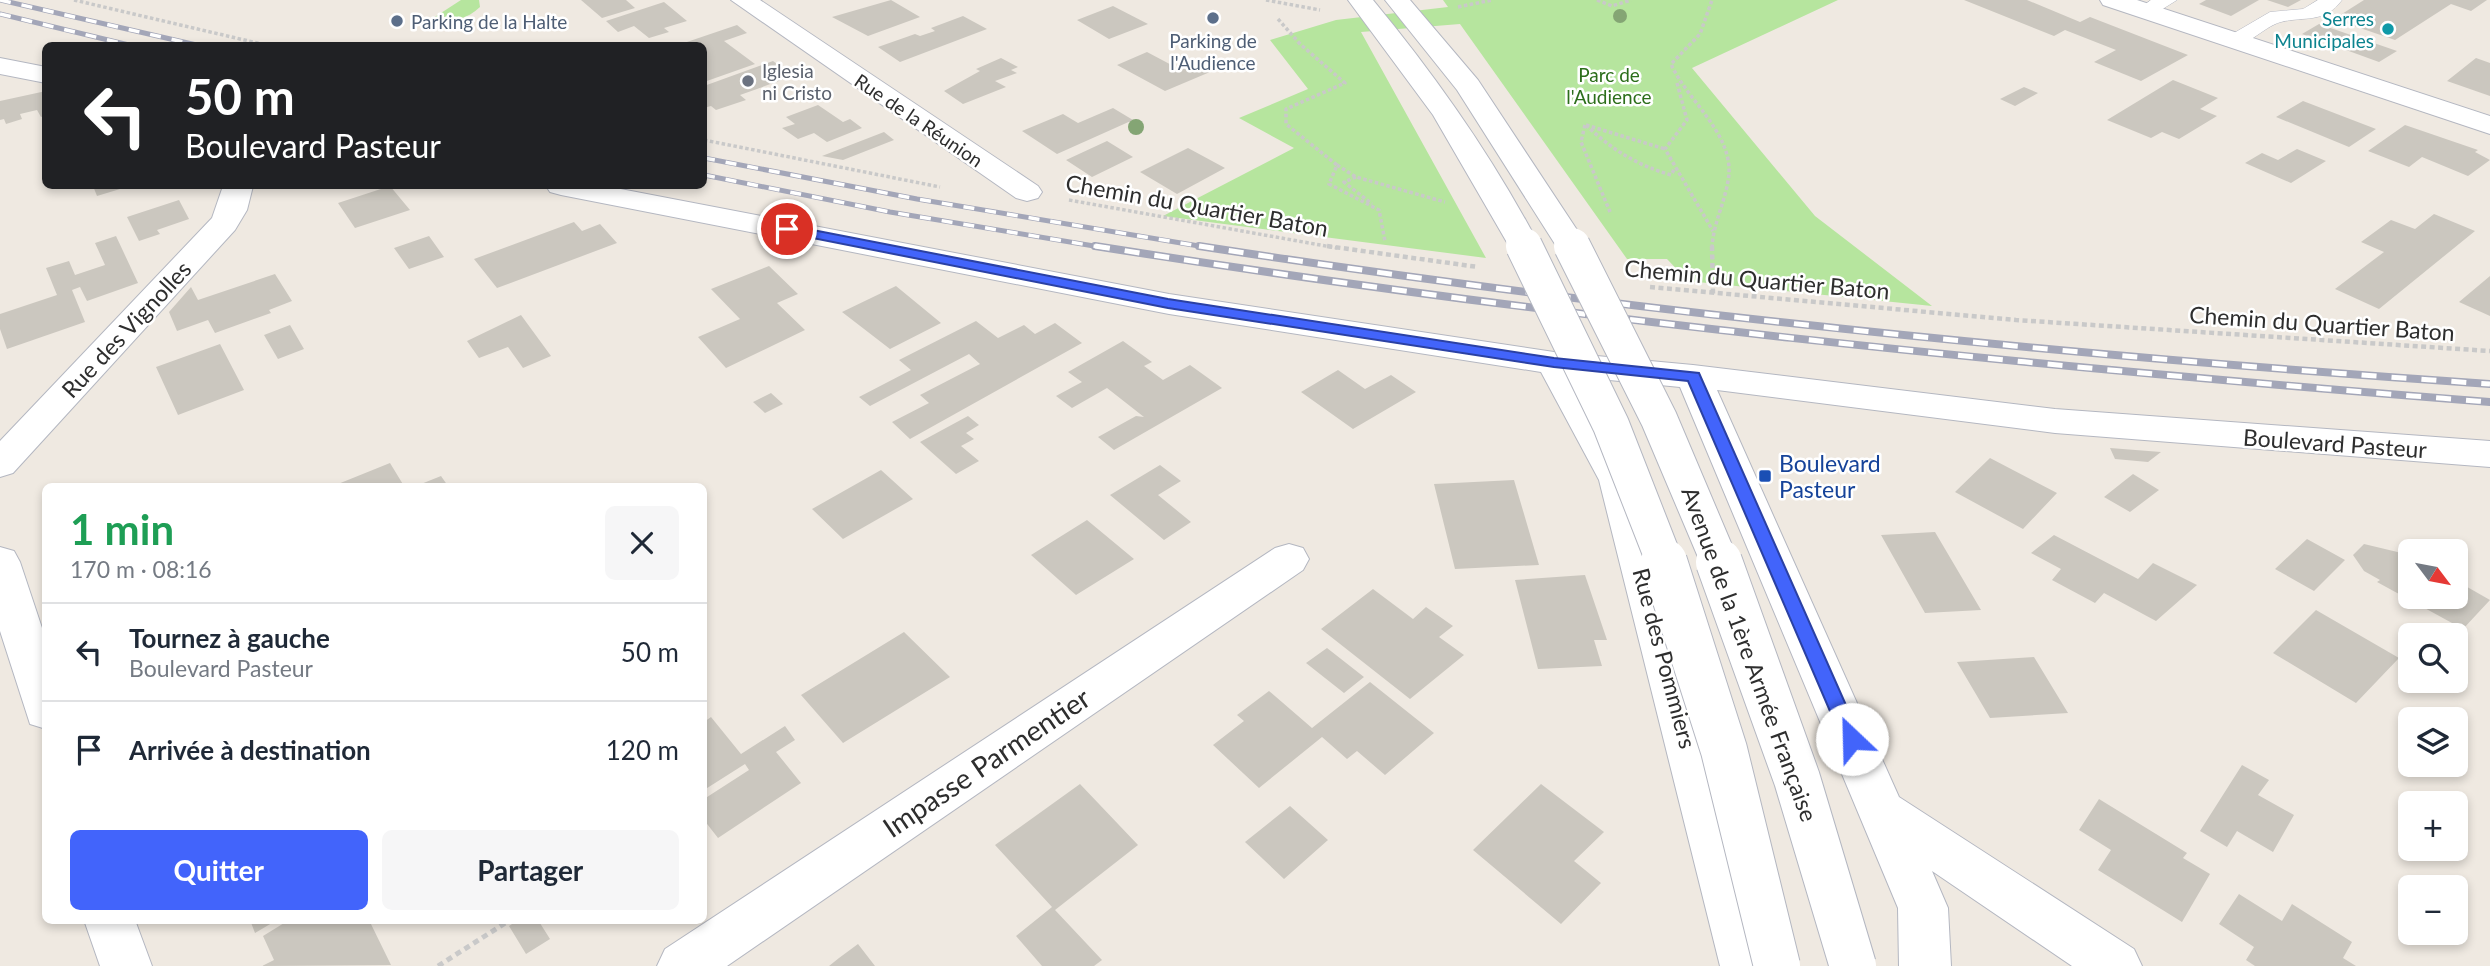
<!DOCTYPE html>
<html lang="fr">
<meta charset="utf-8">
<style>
body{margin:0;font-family:Lato,sans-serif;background:#f6f6f7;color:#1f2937;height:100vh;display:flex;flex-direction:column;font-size:26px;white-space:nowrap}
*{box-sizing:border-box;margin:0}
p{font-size:23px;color:#747a83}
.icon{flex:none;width:38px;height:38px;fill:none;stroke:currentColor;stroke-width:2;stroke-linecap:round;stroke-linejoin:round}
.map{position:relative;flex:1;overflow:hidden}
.details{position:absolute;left:42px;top:483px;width:665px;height:441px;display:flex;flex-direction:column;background:#fff;border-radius:10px;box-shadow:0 4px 10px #0003}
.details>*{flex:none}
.banner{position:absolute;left:42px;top:42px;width:665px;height:147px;border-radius:10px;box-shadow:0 4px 10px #0003;background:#202124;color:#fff;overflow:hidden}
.needle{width:46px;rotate:122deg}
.tools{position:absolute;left:2398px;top:539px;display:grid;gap:14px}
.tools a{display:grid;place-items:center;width:70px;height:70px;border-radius:10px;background:#fff;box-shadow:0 4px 10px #0003;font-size:35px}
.pin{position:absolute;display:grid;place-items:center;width:60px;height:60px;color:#fff;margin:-30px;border:4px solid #fff;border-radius:50%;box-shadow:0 2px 7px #0007}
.me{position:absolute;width:77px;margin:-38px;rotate:336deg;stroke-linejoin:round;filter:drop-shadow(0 0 5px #0008)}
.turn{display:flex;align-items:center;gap:24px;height:147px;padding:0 28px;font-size:32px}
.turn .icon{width:91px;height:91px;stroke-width:2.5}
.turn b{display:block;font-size:49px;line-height:60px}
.round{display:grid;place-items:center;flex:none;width:74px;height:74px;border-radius:10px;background:#f6f6f7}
.head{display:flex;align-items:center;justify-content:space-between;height:119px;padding:0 28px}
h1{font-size:42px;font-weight:700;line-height:52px;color:#1e9e55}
.button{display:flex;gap:14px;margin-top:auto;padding:14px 28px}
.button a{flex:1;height:80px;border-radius:10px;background:#4264fb;color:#fff;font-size:28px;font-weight:700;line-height:80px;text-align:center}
.button a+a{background:#f6f6f7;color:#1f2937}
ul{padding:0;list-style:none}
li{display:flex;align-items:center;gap:21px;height:98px;padding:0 28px;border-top:2px solid #e0e1e3}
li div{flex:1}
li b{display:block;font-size:26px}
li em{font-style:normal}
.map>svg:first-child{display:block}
.green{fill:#b6e59e}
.building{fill:#cbc7bf}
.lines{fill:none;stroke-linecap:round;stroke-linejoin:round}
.service-casing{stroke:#b4b7c1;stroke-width:1}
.minor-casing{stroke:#b4b7c1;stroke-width:2}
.secondary-casing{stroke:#b4b7c1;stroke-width:2}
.path-far2{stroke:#c9c9c9;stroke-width:3.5;stroke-dasharray:3.5 2.5;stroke-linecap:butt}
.path-far1{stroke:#c9c9c9;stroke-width:4.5;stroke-dasharray:5 3.5;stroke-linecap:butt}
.path{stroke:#c9c9c9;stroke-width:5;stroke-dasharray:6 4.5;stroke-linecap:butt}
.service{fill:#fff;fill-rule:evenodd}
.minor{fill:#fff;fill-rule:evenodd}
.secondary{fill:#fff;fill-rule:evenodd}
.rail-far1-casing{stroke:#a3a6b8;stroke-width:5}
.rail-casing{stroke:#a3a6b8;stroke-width:8}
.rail-far1{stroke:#fff;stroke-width:3.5;stroke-dasharray:11;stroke-linecap:butt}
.rail{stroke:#fff;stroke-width:5;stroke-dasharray:15;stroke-linecap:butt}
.secondary-bridge-far2-casing{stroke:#b4b7c1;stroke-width:29;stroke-linecap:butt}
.secondary-bridge-far1-casing{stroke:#b4b7c1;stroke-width:38;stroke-linecap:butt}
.secondary-bridge-casing{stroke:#b4b7c1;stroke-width:48;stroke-linecap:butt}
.secondary-bridge-far2{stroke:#fff;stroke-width:28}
.secondary-bridge-far1{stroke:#fff;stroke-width:36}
.secondary-bridge{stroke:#fff;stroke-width:46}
.tree{fill:#84a574}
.route{fill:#4264fb;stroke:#2b41a3;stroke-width:2}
.service-dot{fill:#5c6f8a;stroke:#fff;stroke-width:2.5}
.culture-dot{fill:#0f9aa8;stroke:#fff;stroke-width:2.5}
.worship-dot{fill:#6b7280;stroke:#fff;stroke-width:2.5}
.transit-dot{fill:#1a4fb4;stroke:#fff;stroke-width:2.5}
.labels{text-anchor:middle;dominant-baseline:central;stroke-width:5;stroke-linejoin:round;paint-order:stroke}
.far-culture-label{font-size:19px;fill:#0d838f;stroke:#fff;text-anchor:end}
.far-service-label{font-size:19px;fill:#4e5e75;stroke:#fff;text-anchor:start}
.far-worship-label{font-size:19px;fill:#5b616d;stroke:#fff;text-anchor:start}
.far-park-label{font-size:19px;fill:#2c6e1b;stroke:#fff}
.far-street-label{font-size:19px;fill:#2e2e2e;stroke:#fff}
.street-label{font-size:23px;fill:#2e2e2e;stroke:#fff}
.transit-label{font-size:23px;fill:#164399;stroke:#fff;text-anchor:start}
.near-street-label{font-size:28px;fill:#2e2e2e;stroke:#fff}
</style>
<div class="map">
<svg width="2490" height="966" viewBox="0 0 2490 966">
<rect width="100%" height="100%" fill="#efe9e1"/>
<!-- green -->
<path class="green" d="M461,0h18l1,7c-14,14 -34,16 -53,15z
M1443,0h395l-146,68 123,148 117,90 -244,-25 -21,-22h-40l-167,-235 -99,8 125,226 -323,-42 131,-68 -55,-30 69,-29 -38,-49 66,-20 112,-13z"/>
<!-- building -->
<path class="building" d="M581,0h45l9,8 -33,10z
M891,0l29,17 -52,19 -36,-19z
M1964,0h63l53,22 10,-5 98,38 -47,26 -47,-19 22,-12 -51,-20 -11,6z
M2206,0h53l-28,16 -32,-12z
M2267,0h34l-13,7z
M2364,0h123l-16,11 -20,-7 -56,36 -61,-21z
M664,2l23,19 -23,7 5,4 -20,6 -15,-12 -16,6 -12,-11z
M1113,6l35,18 -39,15 -32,-19z
M963,16l24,13 -87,33 -22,-15 37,-13 5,2 15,-5 -4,-3z
M2319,24l78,27 -18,11 -77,-28z
M737,25l10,8 -23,8 31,23 -51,18v-36l-26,-1z
M1147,52l32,17 13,-6 18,9 -45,19 -48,-26z
M1001,58l17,9 -7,3 6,3 -22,8 11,6 -43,17 -19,-13 36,-20 -4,-2z
M2476,58l14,5v33l-43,-15z
M773,61l20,15 -53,19 6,5 -30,10 -5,-4 -7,2v-22z
M2173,80l45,18 -18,11 17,7 -38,23 -17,-7 -11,6 -44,-18z
M2024,87l14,6 -23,13 -15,-7z
M46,91v24l-5,2 -4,-7 -17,4 2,5 -16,5 -2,-5 -4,1v-19z
M2303,101l73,28 -27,18 -73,-30z
M818,105l25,17 7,-3 12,9 -35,14 -13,-9 -16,6 -16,-11 13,-4 -9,-7z
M1113,108l20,12 -76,34 -35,-23 41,-17 15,9z
M2405,125l73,25 -3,2 15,8 -22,16 -46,-19 -13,10 -41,-16z
M884,132l10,8 -51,20 -21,-4z
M1107,141l26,16 -41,20 -26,-17z
M1188,148l37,20 -48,26 -37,-22z
M2297,149l29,12 -35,22 -46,-20 17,-10 16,7z
M93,186h37l-33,10z
M390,186l20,24 -55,18 -17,-25z
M179,200l10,19 -32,11 3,4 -21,7 -12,-24z
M2434,214l41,17 -96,78 -44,-20 49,-37 -23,-10 30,-22 24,9z
M574,222l8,9 18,-7 17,19 -120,45 -23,-29z
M116,236l22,47 -51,18 -7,-14 -8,3 13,32 -78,27 -7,-20v-15l57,-19 -11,-27 23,-7 6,14 30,-10 -10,-22z
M429,236l15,21 -35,12 -15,-21z
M769,266l29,28 -21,9 28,27 -79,38 -28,-31 42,-18 -29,-30z
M275,274l17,27 -23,9 2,3 -56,20 -7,-13 -31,11 -8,-19 22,-25 7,13z
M2490,276v40l-31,-14z
M896,286l45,37 -51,26 -48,-37z
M521,315l30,41 -28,12 -15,-21 -29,11 -12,-17z
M976,321l22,17 26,-13 11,9 20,-11 27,20 -172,96 -18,-17 37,-19 -9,-8 60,-31 -11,-10 -99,52 -11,-9 52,-27 -12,-10z
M290,325l14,24 -26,10 -14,-24z
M1123,341l29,21 -8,4 19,14 27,-15 32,23 -108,62 -16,-13 38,-21 8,1 -37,-29 -35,20 -16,-12 26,-14 -14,-10z
M220,344l24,46 -66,25 -22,-48z
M1338,370l27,19 26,-14 25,17 -63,37 -52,-37z
M771,393l12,11 -18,9 -12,-11z
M968,416l11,9 -13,8 8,6 -13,7 18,15 -23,13 -36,-32z
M2110,448l51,4 -13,10 -33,-3z
M1990,458l67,35 -34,36 -68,-37z
M390,463l14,23h-71z
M1160,465l21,16 -23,14 33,27 -27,18 -54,-45z
M881,470l32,29 -70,40 -31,-30z
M2133,474l26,16 -29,22 -26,-15z
M441,476l7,10h-32z
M1514,480l25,85 -84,4 -21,-85z
M1087,520l47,39 -58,36 -45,-40z
M1935,532l46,78 -56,3 -44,-78z
M2054,535l84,44 15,-16 44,22 -41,36 -52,-28 -9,10 -43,-23 9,-11 -30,-16z
M2307,539l38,21 -31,31 -39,-22z
M2364,544l46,11v42h45v-17l35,20 -27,29 -86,-47 3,-2 -16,-9 -11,-16z
M1585,575l22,65h-13l8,26 -64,3 -23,-89z
M1373,589l40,30 13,-12 27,19 -14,11 25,18 -54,44 -89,-70z
M2316,610l83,48 -43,45 -83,-50z
M904,632l46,45 -107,66 -42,-48z
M1327,648l37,29 -20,16 -38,-30z
M2034,657l34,56 -78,5 -33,-56z
M1370,682l64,51 -49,42 -28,-24 -10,8 -25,-22 -63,51 -46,-43 31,-24 -7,-6 32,-24 43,37z
M711,717l30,37 44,-28 10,14 -19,12 25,31 -83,55 -14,-18v-21l45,-29 -4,-6 -41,26v-68z
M2242,765l27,15 -11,15 36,20 -21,37 -36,-21 -10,16 -27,-16z
M1080,784l58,61 -83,65 47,50 -8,6h-52l-26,-30 36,-29 -57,-62z
M1541,784l63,48 -30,29 27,22 -40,41 -88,-74z
M2099,799l88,54 -4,5 27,16 -28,48 -84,-52 13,-20 -32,-20z
M1290,806l38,34 -44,39 -39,-37z
M2239,894l43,27 10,-17 60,38 -9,16 13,8h-101l-9,-6 8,-13 -35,-23z
M250,920h27l-22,13z
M289,920h80l22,45 -129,1 12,-6 -11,-24z
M518,920h20l12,19 -24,15 -17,-28z
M858,944l17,22h-46l10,-8z"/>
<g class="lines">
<!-- service casing -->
<g class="service-casing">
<path id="service" d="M2151,0h26l-24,15h-14l-3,-4z
M2318,0h24c-18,24 -37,16 -61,22 -19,5 -34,28 -56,23l-3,-5 48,-28 33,-3z"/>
</g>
<!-- minor casing -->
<g class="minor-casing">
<path id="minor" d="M731,0h29l278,186 4,6 -4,6 -11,3 -11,-3z
M2100,0h37l353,116v18l-387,-129z
M0,58l46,9v16l-46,-9z
M223,186h30l-6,24 -12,20 -222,243 -13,4v-36l212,-223z
M546,186h59l564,108 385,58 139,13 362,44 435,32v26l-435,-34 -338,-43 182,407 235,152 8,17h-70l-140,-95 16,37 3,58h-52l-1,-58 -218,-521 -101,-10 58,103 135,486h-52l-121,-486 -58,-108 -372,-58 -608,-119 -11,-3z
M1289,544l14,4 6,11 -6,11 -576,396h-70l8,-17 610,-401z
M0,547l14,4 6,11 26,78v89l-16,-5 -30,-93z
M84,920h51l17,46h-52z"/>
</g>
<!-- secondary casing -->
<g class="secondary-casing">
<path id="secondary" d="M1348,0h25c62,75 117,153 163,239l-5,7 -11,2 -11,-2 -76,-131z
M1385,0h25l68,80 109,165 -5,7 -11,3 -11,-3 -103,-162z"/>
</g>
<!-- path-far2 -->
<path class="path-far2" d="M74,0l196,46
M1266,0l54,10
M1597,0l15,6 19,-6
M1458,7l34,-7
M1278,19l22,25 45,39 -59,26v15l51,41 -8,19 50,26 6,31
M1677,83l10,37 -22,29 48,82
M1585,125l-4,17 29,70
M1586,125c26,25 51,40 85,50l4,-7
M1586,125l79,24
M704,140l236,47
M1337,165l19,12 89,25
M1356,177l-12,5 28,22
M1069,200l268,48
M1712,248c1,-26 15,-49 17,-75 2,-41 -42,-73 -58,-109l29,-30 12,-34"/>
<!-- path-far1 -->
<path class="path-far1" d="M1327,246l151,21
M1712,246l1,48
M1650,287l366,33 474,31"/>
<!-- path -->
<path class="path" d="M438,966l72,-46"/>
<!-- service -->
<use href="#service" class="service"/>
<!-- minor -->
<use href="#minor" class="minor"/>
<!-- secondary -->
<use href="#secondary" class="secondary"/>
<!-- rail-far1 casing -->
<g class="rail-far1-casing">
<path id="rail-far1" d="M0,0l201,46
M0,14l133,32
M704,158l213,41 294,49
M704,175l186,37 216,36"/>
</g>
<!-- rail casing -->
<g class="rail-casing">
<path id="rail" d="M1095,246c463,73 928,120 1395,156
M1199,246c428,66 859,109 1291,138"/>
</g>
<!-- rail-far1 -->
<use href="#rail-far1" class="rail-far1"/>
<!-- rail -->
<use href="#rail" class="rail"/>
<!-- secondary-bridge-far2 casing -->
<g class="secondary-bridge-far2-casing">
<path id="secondary-bridge-far2" d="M1520,239l5,9
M1571,245l1,3"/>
</g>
<!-- secondary-bridge-far1 casing -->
<g class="secondary-bridge-far1-casing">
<path id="secondary-bridge-far1" d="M1524,246l87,179 54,138
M1572,246l87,173 61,144"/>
</g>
<!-- secondary-bridge casing -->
<g class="secondary-bridge-casing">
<path id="secondary-bridge" d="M1664,562l60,188 53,216
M1719,562l78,217 56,187"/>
</g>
<!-- secondary-bridge-far2 -->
<use href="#secondary-bridge-far2" class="secondary-bridge-far2"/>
<!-- secondary-bridge-far1 -->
<use href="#secondary-bridge-far1" class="secondary-bridge-far1"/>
<!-- secondary-bridge -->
<use href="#secondary-bridge" class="secondary-bridge"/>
</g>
<!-- trees -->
<g class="tree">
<circle cx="1620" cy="16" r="7"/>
<circle cx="1136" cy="127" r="8"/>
</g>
<!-- route -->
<path class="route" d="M787,225l381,74 386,59 145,15 162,366 -3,6h-13l-3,-6 -154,-358 -134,-14 -386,-59 -386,-76v-6z"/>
<!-- markers -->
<g class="service-dot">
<circle cx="1213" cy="18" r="7"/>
<circle cx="397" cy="21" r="7"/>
</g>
<circle class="culture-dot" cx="2388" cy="29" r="7"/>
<circle class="worship-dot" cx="748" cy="81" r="7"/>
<rect class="transit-dot" x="1758" y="469" width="14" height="14" rx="3.5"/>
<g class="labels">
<!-- far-culture labels -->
<g class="far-culture-label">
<text x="2374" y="18">Serres<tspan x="2374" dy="22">Municipales</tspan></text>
</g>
<!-- far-service labels -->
<g class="far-service-label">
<text x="411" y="21">Parking de la Halte</text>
<text x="1213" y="40" text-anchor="middle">Parking de<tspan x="1213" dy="22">l'Audience</tspan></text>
</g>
<!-- far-worship labels -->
<g class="far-worship-label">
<text x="762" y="70">Iglesia<tspan x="762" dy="22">ni Cristo</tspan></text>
</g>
<!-- far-park labels -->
<g class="far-park-label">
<text x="1609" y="74">Parc de<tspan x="1609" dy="22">l'Audience</tspan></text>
</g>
<!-- far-street labels -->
<g class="far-street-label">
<text transform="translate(919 120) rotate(34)">Rue de la Réunion</text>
</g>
<!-- street labels -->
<g class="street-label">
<text transform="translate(1197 205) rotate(10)">Chemin du Quartier Baton</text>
<text transform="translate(1757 279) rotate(5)">Chemin du Quartier Baton</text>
<text transform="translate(2322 323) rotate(4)">Chemin du Quartier Baton</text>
<text transform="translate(126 329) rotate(-47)">Rue des Vignolles</text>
<text transform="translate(2335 443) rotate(4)">Boulevard Pasteur</text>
<text transform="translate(1750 654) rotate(70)">Avenue de la 1ère Armée Française</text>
<text transform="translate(1665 658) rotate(75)">Rue des Pommiers</text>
</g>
<!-- transit labels -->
<g class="transit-label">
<text x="1779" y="463">Boulevard<tspan x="1779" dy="26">Pasteur</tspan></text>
</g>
<!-- near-street labels -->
<g class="near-street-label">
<text transform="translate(986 762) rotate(-34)">Impasse Parmentier</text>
</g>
</g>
</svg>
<div class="tools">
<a><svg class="needle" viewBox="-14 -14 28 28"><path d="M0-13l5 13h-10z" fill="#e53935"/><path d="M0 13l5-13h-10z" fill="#747a83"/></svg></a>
<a><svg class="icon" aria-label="search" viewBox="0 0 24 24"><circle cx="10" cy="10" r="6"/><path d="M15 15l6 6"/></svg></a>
<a><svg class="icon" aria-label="layers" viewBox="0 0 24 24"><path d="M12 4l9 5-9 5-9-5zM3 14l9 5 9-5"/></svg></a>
<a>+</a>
<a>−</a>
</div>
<div class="pin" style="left:787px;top:229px;background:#d93025"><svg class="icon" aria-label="arrive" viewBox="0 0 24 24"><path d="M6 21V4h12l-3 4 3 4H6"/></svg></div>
<svg class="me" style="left:1852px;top:739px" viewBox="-20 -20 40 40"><circle r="19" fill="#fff"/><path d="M0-13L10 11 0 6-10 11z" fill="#4264fb"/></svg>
<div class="banner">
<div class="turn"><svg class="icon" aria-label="left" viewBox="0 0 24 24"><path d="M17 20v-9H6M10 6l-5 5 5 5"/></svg><div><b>50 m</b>Boulevard Pasteur</div></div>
</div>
<section class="details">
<div class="head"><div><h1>1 min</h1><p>170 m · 08:16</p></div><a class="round"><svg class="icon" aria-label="close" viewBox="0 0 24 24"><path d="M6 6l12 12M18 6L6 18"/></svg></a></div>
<ul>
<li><svg class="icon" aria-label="left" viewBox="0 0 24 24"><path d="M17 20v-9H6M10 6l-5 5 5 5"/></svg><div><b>Tournez à gauche</b><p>Boulevard Pasteur</p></div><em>50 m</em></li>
<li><svg class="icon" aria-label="arrive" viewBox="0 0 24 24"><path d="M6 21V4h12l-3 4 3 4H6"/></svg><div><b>Arrivée à destination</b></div><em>120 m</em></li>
</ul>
<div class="button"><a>Quitter</a><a>Partager</a></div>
</section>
</div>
